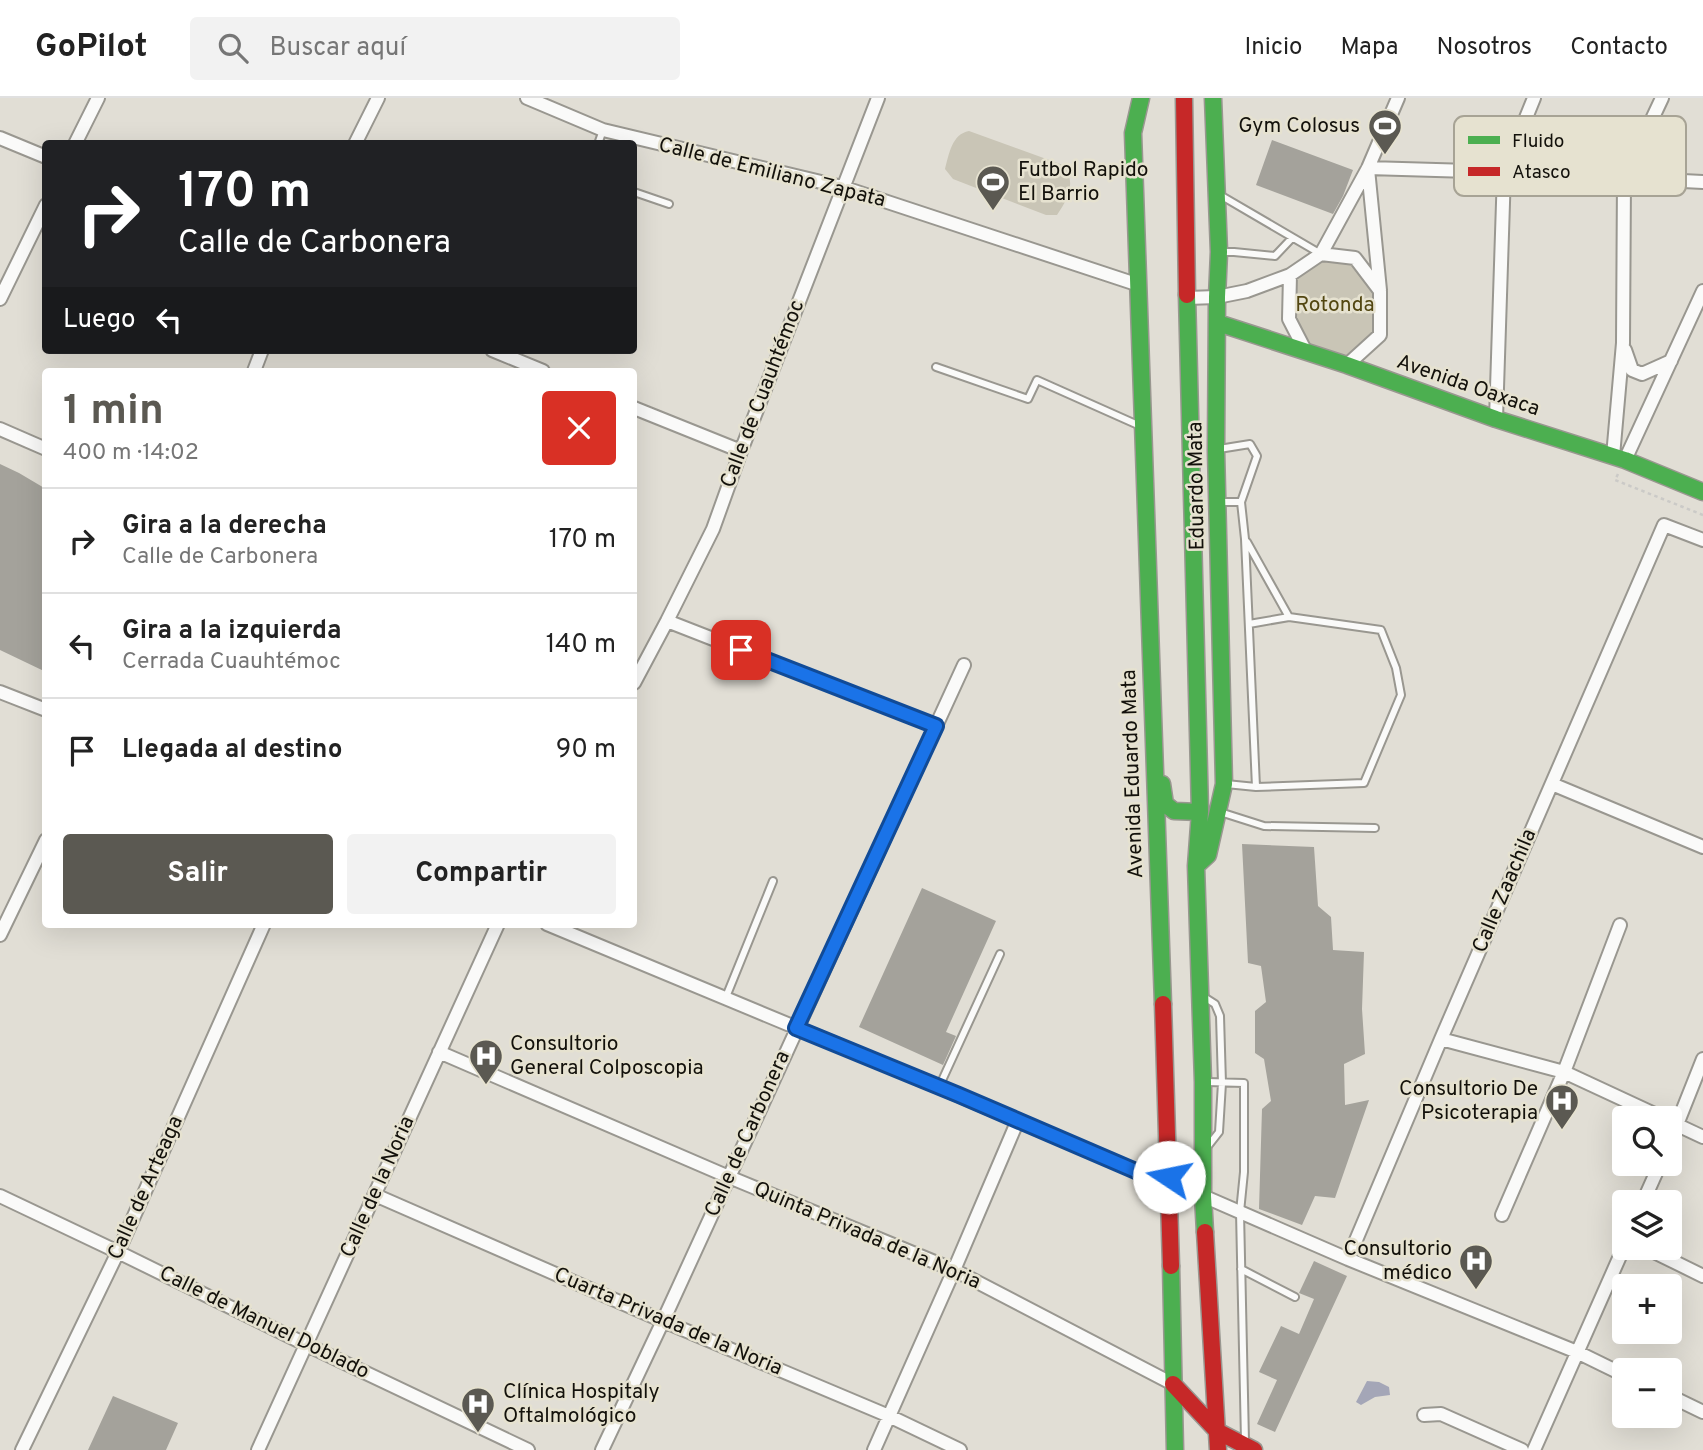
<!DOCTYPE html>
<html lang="es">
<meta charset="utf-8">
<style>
body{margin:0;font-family:Overpass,sans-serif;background:#f2f2f2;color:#222;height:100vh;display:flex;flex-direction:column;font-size:26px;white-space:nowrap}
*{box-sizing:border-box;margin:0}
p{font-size:23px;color:#767676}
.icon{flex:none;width:38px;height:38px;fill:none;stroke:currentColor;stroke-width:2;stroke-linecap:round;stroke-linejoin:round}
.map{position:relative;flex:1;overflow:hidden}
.sheet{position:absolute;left:42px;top:270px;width:595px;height:560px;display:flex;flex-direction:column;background:#fff;border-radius:7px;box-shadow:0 7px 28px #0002}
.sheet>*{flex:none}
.hud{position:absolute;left:42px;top:42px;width:595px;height:214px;border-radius:7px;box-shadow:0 7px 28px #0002;background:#202124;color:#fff;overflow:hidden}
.tools{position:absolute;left:1612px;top:1008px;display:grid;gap:14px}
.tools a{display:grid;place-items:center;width:70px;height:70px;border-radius:7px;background:#fff;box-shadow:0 7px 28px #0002;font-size:35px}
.pin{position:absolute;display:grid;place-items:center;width:60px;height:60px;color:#fff;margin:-30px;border-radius:14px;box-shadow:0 4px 10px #0006}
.me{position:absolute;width:77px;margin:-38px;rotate:281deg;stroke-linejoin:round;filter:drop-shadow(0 0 5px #0008)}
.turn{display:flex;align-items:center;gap:24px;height:147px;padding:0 21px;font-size:32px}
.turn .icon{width:91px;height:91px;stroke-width:2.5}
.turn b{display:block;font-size:49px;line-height:60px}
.then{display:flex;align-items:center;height:66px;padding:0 21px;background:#0003;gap:14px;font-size:26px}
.round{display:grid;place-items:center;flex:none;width:74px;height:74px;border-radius:7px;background:#f2f2f2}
.head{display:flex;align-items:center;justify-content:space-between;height:119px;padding:0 21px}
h1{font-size:42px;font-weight:700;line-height:52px;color:#5b5952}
.button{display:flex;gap:14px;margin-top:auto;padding:14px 21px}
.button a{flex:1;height:80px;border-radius:7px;background:#5b5952;color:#fff;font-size:28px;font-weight:700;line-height:80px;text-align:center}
.button a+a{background:#f2f2f2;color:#222}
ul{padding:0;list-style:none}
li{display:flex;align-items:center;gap:21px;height:105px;padding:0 21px;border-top:2px solid #e0e0e0}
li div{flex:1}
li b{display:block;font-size:26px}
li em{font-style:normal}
header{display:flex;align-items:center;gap:42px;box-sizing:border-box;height:98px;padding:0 35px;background:#fff;border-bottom:2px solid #e0e0e0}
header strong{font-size:33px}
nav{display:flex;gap:38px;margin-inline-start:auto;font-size:24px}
.search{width:490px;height:63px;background:#f2f2f2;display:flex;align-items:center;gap:18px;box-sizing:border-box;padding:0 24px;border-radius:7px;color:#767676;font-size:26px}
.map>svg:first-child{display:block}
.green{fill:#c9c5b6}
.water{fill:#a4a6b7}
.building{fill:#a4a29b}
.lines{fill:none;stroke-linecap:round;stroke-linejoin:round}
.lane-casing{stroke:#999790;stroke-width:10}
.street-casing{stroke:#999790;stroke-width:16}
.fast-casing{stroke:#999790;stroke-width:19}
.jam-casing{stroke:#999790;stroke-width:19}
.path{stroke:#cbcac7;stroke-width:2.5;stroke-dasharray:3.5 3.5;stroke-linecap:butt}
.lane{stroke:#fafaf9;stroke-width:6}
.street{stroke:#fafaf9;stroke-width:12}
.fast{stroke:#4caf50;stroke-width:16}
.jam{stroke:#c62828;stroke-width:16}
.route-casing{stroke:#114b97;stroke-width:18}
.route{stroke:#1a73e8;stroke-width:12}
.labels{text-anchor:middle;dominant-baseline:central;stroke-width:5;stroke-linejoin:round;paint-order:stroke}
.poi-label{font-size:21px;fill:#13110b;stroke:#e6e2d0;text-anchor:end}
.street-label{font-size:21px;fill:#13110b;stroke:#e6e2d0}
.park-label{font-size:21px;fill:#524611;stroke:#e6e2d0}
.key{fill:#e6e2d0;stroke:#a7a395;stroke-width:2}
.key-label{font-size:19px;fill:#13110b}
</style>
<header>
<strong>GoPilot</strong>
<div class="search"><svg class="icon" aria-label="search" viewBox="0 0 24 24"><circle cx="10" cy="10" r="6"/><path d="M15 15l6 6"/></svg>Buscar aquí</div>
<nav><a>Inicio</a><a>Mapa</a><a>Nosotros</a><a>Contacto</a></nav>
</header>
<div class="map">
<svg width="1703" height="1352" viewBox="0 0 1703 1352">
<rect width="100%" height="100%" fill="#e1ded5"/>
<!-- green -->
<path class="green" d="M969,33l94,34c14,17 5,34 -6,50h-11l-93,-36 -8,-10c4,-15 7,-35 24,-38z
M1321,161l32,1 24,30v44l-32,30 -37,-14 -18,-31 4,-42z"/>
<!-- water -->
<path class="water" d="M1367,1283l12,1 10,5 1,8 -15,2 -14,8 -5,-3z"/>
<!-- building -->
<path class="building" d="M1272,42l81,30 -10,26 -10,18 -77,-29z
M0,366l19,9 27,16v183l-46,-22z
M1242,746l72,3 4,59 13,11 2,33 31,2 -2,57 3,45 -21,10 1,41 24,-5 -34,98 -20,-2 -13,29 -43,-16 3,-100 9,-8 -7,-42 -9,-6v-42l11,-9 -5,-36 -13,-3z
M922,790l74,33 -50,111 10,4 -13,29 -84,-38z
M1314,1163l33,15 -72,156 -18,-8 20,-44 -18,-8 22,-46 18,8 15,-35 -15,-6z
M113,1298l65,27 -12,27h-78z"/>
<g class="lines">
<!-- lane casing -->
<g class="lane-casing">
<path id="lane" d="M598,46l5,-14
M634,94l35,12
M1220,97l101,59
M1221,154h13l41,4 17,-18
M936,269l92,32 9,-19 101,45
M1219,351l31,-5 7,12 -16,46 4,37 11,248 -30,-3
M1218,404h23
M1247,444l42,75
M1249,526l40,-7 92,13 15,38 5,27 -37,88 -108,4
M1220,714l44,14 111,2
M726,899l47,-116
M1204,899l11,7 5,12 2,67 -3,49 -11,14
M1207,984l37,1v89l-4,40 5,229
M939,989l61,-133
M1241,1171l54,28"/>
</g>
<!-- street casing -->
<g class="street-casing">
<path id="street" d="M527,0l76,32 239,57 297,98
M0,40l46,19
M75,46l23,-46
M355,46l23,-46
M1368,70l136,4 199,10
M1368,71l12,121
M1321,156l34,4 25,33v44l-33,30
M1290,177l-1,44 17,33
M1187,200l30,-1 30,-6 43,-16 31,-21 47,-86 30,-70
M0,201l46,-94
M492,252l51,21
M1625,252l7,20 10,4 29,-13
M254,273l8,-21
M634,310l107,43
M1496,321l8,-247 30,-74
M0,331l46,20
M1613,358l10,-113 1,-164 38,-81
M1625,362l78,-169
M667,523l269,105
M634,585l33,-62 46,-92 28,-78 137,-353
M0,594l46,18
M1552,686l151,63
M547,826l392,163 206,88 24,2 34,19 145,63 229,93 47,23
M0,837l46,-95
M1441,941l123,33 99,46
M439,954l290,125 225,93 219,114
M1671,1024l32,15
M1670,1044l33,-83
M375,1097l288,126 226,95 71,34
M0,1098l118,56 189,93 221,105
M1643,1104l17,-38
M1502,1117l62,-143 56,-147
M1646,1150l57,28
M1348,1161l93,-220 223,-514 39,15
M1670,1298l33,16
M1424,1317l17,-1 81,36
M22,1352l96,-198 146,-328
M258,1352l240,-526
M602,1352l61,-129 301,-656
M874,1352l80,-180 64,-150
M1534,1352l90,-203"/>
</g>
<!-- fast casing -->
<g class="fast-casing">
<path id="fast" d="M1141,0l-8,35 30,871
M1187,197l13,517 -4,54 7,216v114l2,36
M1218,225l129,42 149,54 129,41 78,32
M1162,686l3,20 9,7 26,1
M1196,768l12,-11 16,-71 -8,-334 1,-153 2,-45 -6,-154
M1171,1168l4,184"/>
</g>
<!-- jam casing -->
<g class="jam-casing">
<path id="jam" d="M1184,0l3,197
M1163,906l8,262
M1205,1134l13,218
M1173,1286l44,47 37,19"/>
</g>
<!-- path -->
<path class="path" d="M1618,376l-3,6 88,35"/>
<!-- lane -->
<use href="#lane" class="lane"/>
<!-- street -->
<use href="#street" class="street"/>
<!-- fast -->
<use href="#fast" class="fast"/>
<!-- jam -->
<use href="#jam" class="jam"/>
</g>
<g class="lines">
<!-- route casing -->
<g class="route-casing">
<path id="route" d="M741,552l195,76 -140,302 163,67 186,80 24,2"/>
</g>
<!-- route -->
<use href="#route" class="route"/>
</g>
<!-- icons -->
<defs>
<g id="stadium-pin" transform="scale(1.75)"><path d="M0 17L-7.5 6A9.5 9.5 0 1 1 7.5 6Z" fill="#5b5952" stroke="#e6e2d0"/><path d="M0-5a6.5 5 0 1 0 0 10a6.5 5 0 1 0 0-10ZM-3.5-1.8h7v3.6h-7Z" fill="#fff"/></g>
<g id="hospital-pin" transform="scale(1.75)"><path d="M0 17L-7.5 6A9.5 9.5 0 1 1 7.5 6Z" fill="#5b5952" stroke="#e6e2d0"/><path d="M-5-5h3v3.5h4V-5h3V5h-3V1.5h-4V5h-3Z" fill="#fff"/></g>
</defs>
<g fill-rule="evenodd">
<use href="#stadium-pin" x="1385" y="28"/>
<use href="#stadium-pin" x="993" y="84"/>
<use href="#hospital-pin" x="486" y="958"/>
<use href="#hospital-pin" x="1562" y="1003"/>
<use href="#hospital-pin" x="1476" y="1163"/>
<use href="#hospital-pin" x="478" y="1306"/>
</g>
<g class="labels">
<!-- poi labels -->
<g class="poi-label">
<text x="1360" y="28">Gym Colosus</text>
<text x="1018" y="72" text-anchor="start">Futbol Rapido<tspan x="1018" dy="24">El Barrio</tspan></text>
<text x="510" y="946" text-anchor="start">Consultorio<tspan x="510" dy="24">General Colposcopia</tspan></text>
<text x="1538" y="991">Consultorio De<tspan x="1538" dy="24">Psicoterapia</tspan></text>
<text x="1452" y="1151">Consultorio<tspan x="1452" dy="24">médico</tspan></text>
<text x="503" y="1294" text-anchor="start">Clínica Hospitaly<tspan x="503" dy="24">Oftalmológico</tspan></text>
</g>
<!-- street labels -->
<g class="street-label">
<text transform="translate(772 75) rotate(14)">Calle de Emiliano Zapata</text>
<text transform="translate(1468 288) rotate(19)">Avenida Oaxaca</text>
<text transform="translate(763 296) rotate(-69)">Calle de Cuauhtémoc</text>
<text transform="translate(1197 388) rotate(-91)">Eduardo Mata</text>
<text transform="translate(1133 676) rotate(-92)">Avenida Eduardo Mata</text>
<text transform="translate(1505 793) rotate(-67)">Calle Zaachila</text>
<text transform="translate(748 1036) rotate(-66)">Calle de Carbonera</text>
<text transform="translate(378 1089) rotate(-66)">Calle de la Noria</text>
<text transform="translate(146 1090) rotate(-66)">Calle de Arteaga</text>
<text transform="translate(867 1138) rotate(23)">Quinta Privada de la Noria</text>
<text transform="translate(668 1224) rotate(23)">Cuarta Privada de la Noria</text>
<text transform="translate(264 1225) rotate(26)">Calle de Manuel Doblado</text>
</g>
<!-- park labels -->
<g class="park-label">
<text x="1335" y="207">Rotonda</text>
</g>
</g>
<!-- legend -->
<rect x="1454" y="18" width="232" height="80" rx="10" class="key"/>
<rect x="1468" y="38" width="32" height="8" fill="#4caf50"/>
<rect x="1468" y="69" width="32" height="9" fill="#c62828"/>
<g class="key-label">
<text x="1512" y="49">Fluido</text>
<text x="1512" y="80">Atasco</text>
</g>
</svg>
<div class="tools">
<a><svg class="icon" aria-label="search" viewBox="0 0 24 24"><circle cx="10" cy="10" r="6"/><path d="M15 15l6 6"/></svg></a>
<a><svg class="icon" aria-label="layers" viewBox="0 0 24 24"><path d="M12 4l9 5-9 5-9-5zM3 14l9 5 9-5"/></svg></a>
<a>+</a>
<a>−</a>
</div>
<div class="pin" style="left:741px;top:552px;background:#d93025"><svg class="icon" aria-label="arrive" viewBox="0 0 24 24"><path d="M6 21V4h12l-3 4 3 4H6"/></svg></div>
<svg class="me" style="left:1169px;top:1079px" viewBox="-20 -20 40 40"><circle r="19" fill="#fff"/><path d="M0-13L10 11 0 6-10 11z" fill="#1a73e8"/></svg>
<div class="hud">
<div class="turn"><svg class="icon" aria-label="right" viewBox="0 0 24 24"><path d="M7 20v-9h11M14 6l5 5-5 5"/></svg><div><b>170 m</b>Calle de Carbonera</div></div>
<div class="then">Luego<svg class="icon" aria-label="left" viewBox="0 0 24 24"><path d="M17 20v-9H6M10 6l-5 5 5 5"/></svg></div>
</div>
<section class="sheet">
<div class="head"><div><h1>1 min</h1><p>400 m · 14:02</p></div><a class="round" style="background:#d93025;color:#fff"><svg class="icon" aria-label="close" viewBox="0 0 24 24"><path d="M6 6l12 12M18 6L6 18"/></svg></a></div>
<ul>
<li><svg class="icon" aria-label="right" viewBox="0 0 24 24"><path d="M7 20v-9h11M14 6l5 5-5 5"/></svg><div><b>Gira a la derecha</b><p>Calle de Carbonera</p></div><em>170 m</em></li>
<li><svg class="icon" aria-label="left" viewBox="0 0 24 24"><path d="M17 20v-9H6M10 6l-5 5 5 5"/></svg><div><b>Gira a la izquierda</b><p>Cerrada Cuauhtémoc</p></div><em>140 m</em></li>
<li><svg class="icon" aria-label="arrive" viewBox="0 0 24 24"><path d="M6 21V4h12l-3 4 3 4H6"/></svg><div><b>Llegada al destino</b></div><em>90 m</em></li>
</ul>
<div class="button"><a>Salir</a><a>Compartir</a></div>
</section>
</div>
